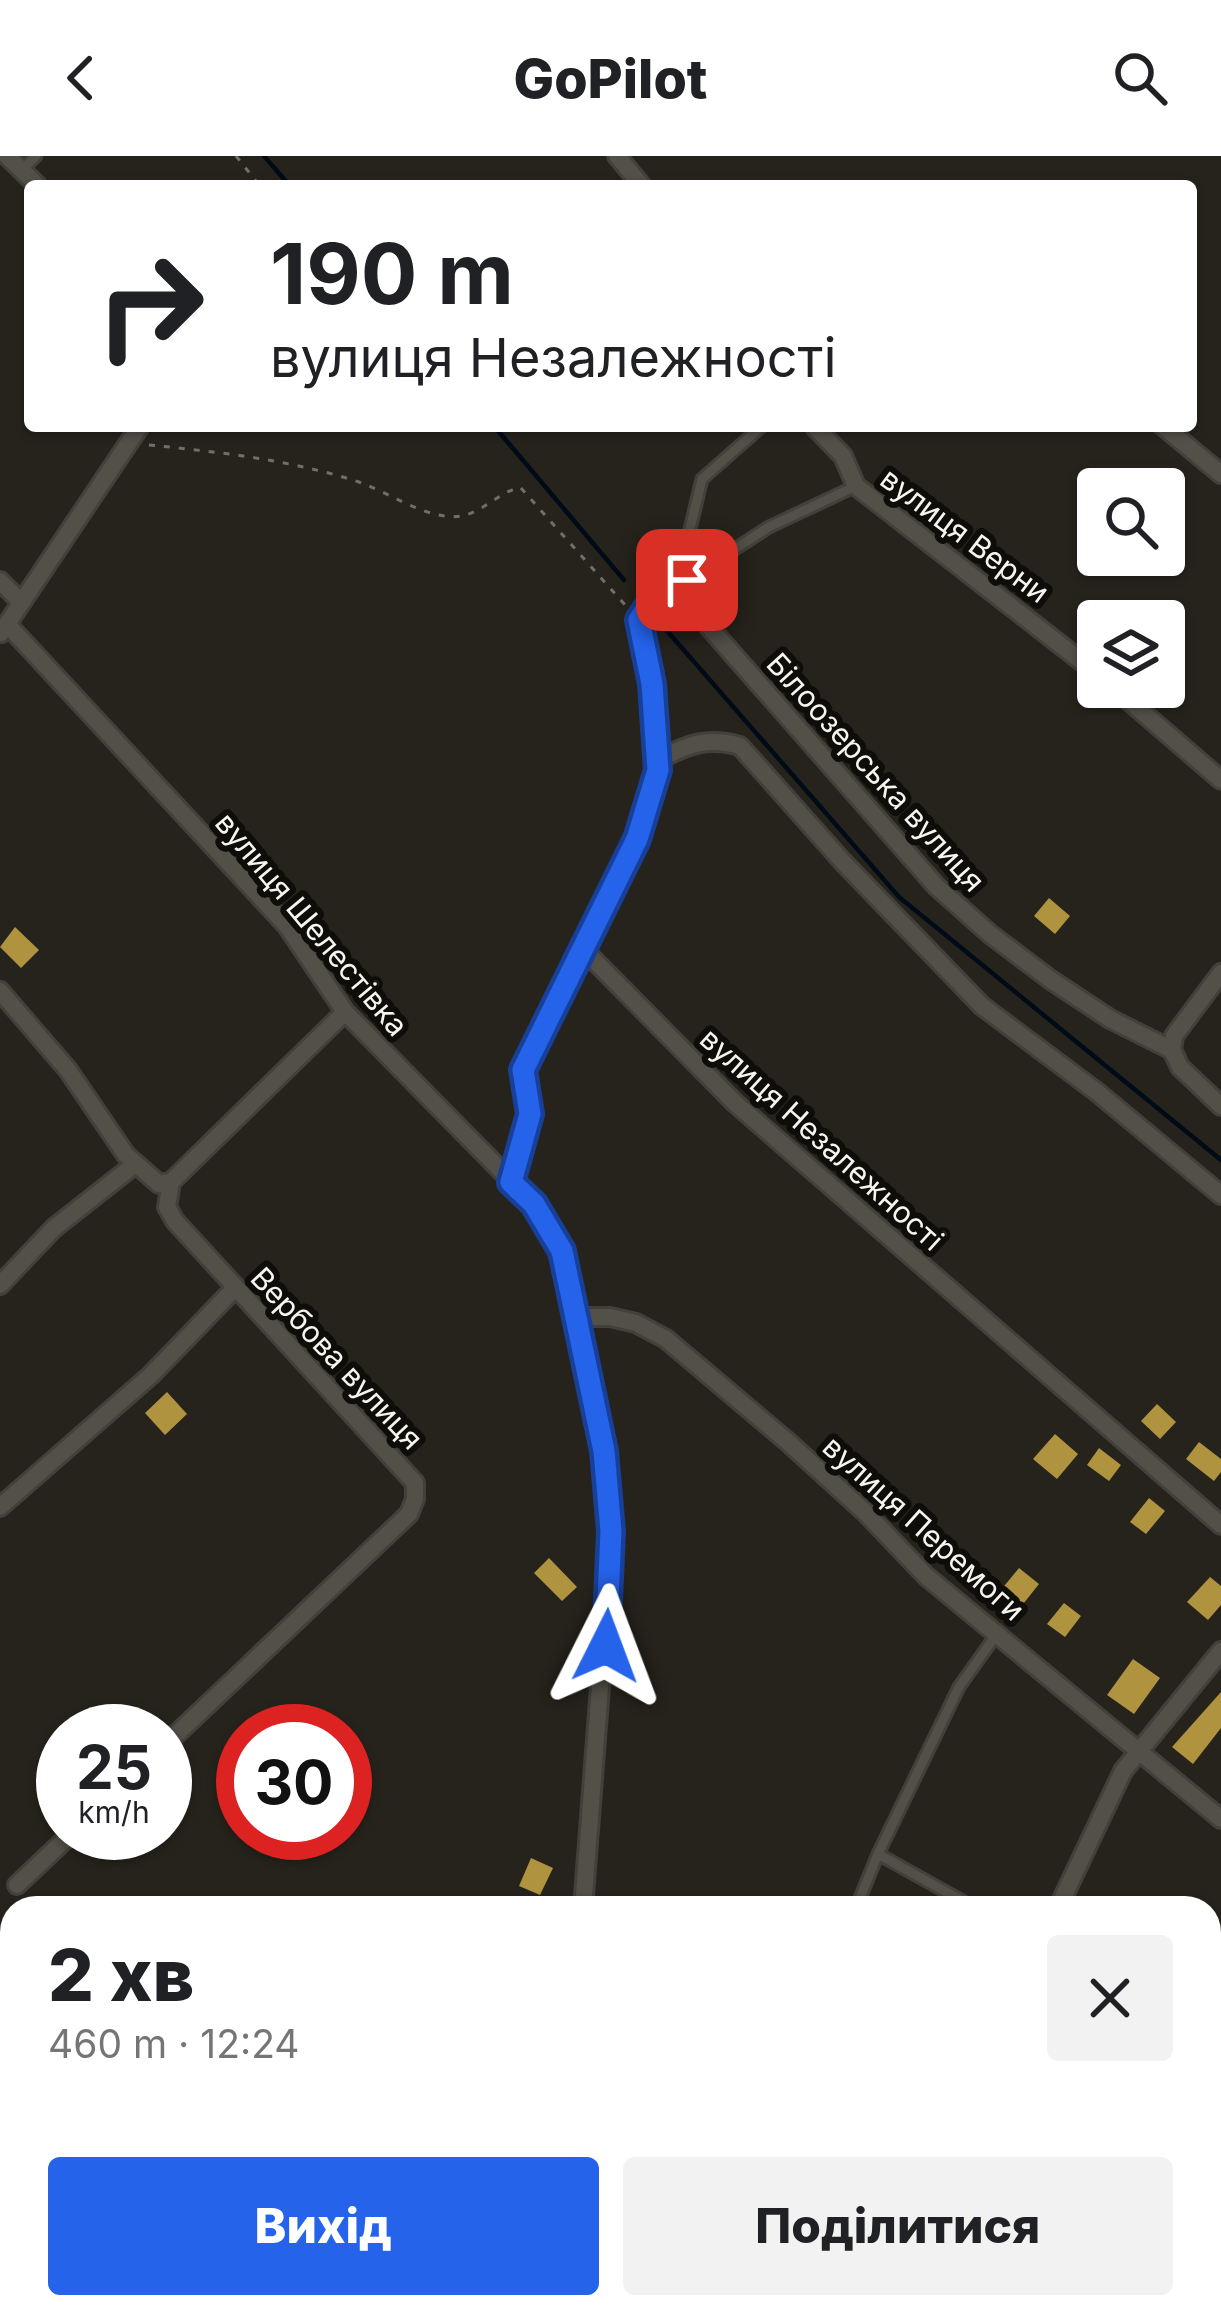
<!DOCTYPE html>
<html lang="uk">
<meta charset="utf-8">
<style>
body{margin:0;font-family:Inter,sans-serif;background:#f2f2f2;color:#202124;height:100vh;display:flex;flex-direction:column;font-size:45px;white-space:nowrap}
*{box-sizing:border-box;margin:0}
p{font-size:39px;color:#757577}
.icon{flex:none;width:66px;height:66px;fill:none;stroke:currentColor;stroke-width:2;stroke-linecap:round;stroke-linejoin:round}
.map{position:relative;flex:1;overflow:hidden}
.details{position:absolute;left:0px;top:1740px;width:1221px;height:423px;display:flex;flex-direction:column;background:#fff;border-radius:36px 36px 0 0;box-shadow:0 3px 9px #0004}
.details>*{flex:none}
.banner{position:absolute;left:24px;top:24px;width:1173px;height:252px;border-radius:12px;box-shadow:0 3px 9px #0004;background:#fff;color:#202124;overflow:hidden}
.tools{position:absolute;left:1077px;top:312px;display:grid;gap:24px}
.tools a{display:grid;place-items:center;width:108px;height:108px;border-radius:12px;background:#fff;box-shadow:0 3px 9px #0004;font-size:60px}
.speed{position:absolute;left:36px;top:1548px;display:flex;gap:24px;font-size:60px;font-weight:700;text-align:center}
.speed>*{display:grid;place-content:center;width:156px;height:156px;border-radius:50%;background:#fff;box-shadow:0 3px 9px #0004;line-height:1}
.speed small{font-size:30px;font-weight:400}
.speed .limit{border:18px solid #d22;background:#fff;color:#111}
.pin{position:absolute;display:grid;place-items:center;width:102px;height:102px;color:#fff;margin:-51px;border-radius:24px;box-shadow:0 6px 18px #0006}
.me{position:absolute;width:132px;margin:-66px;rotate:3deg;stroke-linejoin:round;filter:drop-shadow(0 0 9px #0008)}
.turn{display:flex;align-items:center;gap:42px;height:252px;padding:0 48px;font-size:54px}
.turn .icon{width:156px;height:156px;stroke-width:2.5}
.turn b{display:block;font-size:84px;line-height:102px}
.round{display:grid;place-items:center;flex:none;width:126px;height:126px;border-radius:12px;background:#f2f2f2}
.head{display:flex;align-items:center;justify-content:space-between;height:204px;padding:0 48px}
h1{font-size:72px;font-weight:800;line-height:90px}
.button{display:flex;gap:24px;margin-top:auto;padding:24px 48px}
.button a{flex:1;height:138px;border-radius:12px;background:#2563eb;color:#fff;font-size:48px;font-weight:800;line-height:138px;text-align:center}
.button a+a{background:#f2f2f2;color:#202124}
header{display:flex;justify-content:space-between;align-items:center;height:156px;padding:0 48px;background:#fff;font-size:54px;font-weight:800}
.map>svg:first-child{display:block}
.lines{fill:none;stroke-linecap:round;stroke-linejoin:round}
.stream{stroke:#000b18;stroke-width:4.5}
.building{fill:#af933f}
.service-casing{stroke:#42403a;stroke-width:15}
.minor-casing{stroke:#42403a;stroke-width:22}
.tertiary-casing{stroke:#42403a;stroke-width:27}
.path{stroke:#716f68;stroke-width:3;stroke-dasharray:6 9;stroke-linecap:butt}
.service{stroke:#535048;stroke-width:9}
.minor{stroke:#535048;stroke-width:16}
.tertiary{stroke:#535048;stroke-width:21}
.route-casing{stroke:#184099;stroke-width:30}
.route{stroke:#2563eb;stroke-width:21}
.labels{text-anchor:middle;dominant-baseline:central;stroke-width:12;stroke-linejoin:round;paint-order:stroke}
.street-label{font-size:30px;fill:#f6f5f0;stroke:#0e0d09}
</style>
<header><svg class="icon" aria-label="back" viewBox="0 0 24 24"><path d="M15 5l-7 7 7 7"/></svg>GoPilot<svg class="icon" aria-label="search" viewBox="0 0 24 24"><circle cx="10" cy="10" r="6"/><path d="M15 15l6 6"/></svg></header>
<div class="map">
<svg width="1221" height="2162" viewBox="0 0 1221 2162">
<rect width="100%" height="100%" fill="#26231c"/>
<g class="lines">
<!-- stream -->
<path class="stream" d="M264,0l26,30
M494,270l130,154
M655,461l244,280 322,263"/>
</g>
<!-- building -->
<path class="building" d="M1049,742l21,18 -15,18 -21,-18z
M15,771l24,23 -18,18 -21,-21z
M167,1236l20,22 -22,21 -20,-22z
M1157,1248l19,18 -16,17 -19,-18z
M1055,1278l23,20 -21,25 -24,-20z
M1199,1286l22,17v13l-7,9 -28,-22z
M1099,1292l22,17 -12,16 -22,-16z
M1149,1342l16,13 -19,23 -16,-12z
M549,1402l28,29 -15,14 -28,-28z
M1019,1412l20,16 -19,24 -20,-17z
M1210,1421l11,9v19l-13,15 -21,-18z
M1064,1447l17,13 -16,21 -18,-13z
M1133,1503l27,19 -26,36 -27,-19z
M1221,1536v36l-28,36 -21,-17z
M531,1702l22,10 -13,27 -21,-9z"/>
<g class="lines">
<!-- service casing -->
<g class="service-casing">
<path id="service" d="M22,14l14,-14
M668,430l17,-36 17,-71 60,-53
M639,464l17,-25 31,-15 82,-53 87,-41
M856,1752l22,-54
M975,1752l-97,-54 81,-167 37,-52
M1209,1899l12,7
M0,2150l48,12"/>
</g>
<!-- minor casing -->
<g class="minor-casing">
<path id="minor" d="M7,0l31,30
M617,0l25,30
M814,270l29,30 13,30 242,188
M1163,270l58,48
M0,425l21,21
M674,431l262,299 54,48 61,46 59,39 62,31 8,17 41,39
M7,468l280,302 58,86 189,192 28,47 42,200 8,80 -29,377
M1,477l139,-207
M1113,531l108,93
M659,604c28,-16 49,-23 81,-14l103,116 139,144 115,86 124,103
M583,793c28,-56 67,-117 75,-180 7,-45 -10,-105 -19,-149
M0,835l68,79 58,85 33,29 12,-2 -4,25 8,14 240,262v16l-6,15 -244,231
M1172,894l2,-14 47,-63
M171,1026l174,-170
M511,1026l19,-68 -7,-44 60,-121 152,154 486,422
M0,1129l54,-57 80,-63
M573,1161h37l26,6 30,16 122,103 77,70 61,64 295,243
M0,1351l151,-132 84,-87
M17,1729l55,-52
M1058,1752l65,-137 98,-120"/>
</g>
<!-- tertiary casing -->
<g class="tertiary-casing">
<path id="tertiary" d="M0,1902l12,2
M895,2151l48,11"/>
</g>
<!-- path -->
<path class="path" d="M236,0l24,30
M149,289c70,7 143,15 210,37 28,10 56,30 86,34 32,5 47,-21 75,-29l106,119"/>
<!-- service -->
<use href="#service" class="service"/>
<!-- minor -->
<use href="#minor" class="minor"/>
<!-- tertiary -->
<use href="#tertiary" class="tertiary"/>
</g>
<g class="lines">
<!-- route casing -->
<g class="route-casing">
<path id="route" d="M606,1490l5,-115 -7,-80 -42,-200 -28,-47 -23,-22 19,-68 -7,-44 114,-231 21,-69 -6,-86 -13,-64 17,-25 31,-15"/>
</g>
<!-- route -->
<use href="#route" class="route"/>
</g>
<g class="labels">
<!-- street labels -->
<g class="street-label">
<text transform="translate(965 379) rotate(37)">вулиця Верни</text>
<text transform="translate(876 616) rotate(48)">Білоозерська вулиця</text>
<text transform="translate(312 768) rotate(50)">вулиця Шелестівка</text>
<text transform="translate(822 983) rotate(42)">вулиця Незалежності</text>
<text transform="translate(337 1202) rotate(47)">Вербова вулиця</text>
<text transform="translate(924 1372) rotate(42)">вулиця Перемоги</text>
</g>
</g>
</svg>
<div class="tools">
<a><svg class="icon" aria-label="search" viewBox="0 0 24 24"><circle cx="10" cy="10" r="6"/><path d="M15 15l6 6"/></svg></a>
<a><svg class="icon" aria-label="layers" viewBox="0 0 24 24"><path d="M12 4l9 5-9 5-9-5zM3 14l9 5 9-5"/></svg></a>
</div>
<div class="speed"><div>25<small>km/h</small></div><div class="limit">30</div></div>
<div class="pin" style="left:687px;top:424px;background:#d93025"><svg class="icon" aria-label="arrive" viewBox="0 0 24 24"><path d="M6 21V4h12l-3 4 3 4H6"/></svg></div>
<svg class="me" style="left:606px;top:1490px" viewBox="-20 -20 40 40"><path d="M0-17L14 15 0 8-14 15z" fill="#2563eb" stroke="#fff" stroke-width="4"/></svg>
<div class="banner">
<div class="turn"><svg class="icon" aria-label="right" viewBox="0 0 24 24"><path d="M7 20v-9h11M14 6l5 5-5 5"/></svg><div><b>190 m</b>вулиця Незалежності</div></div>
</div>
<section class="details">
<div class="head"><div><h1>2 хв</h1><p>460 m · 12:24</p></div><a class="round"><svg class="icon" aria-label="close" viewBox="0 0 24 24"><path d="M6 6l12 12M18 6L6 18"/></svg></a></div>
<div class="button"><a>Вихід</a><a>Поділитися</a></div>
</section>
</div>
